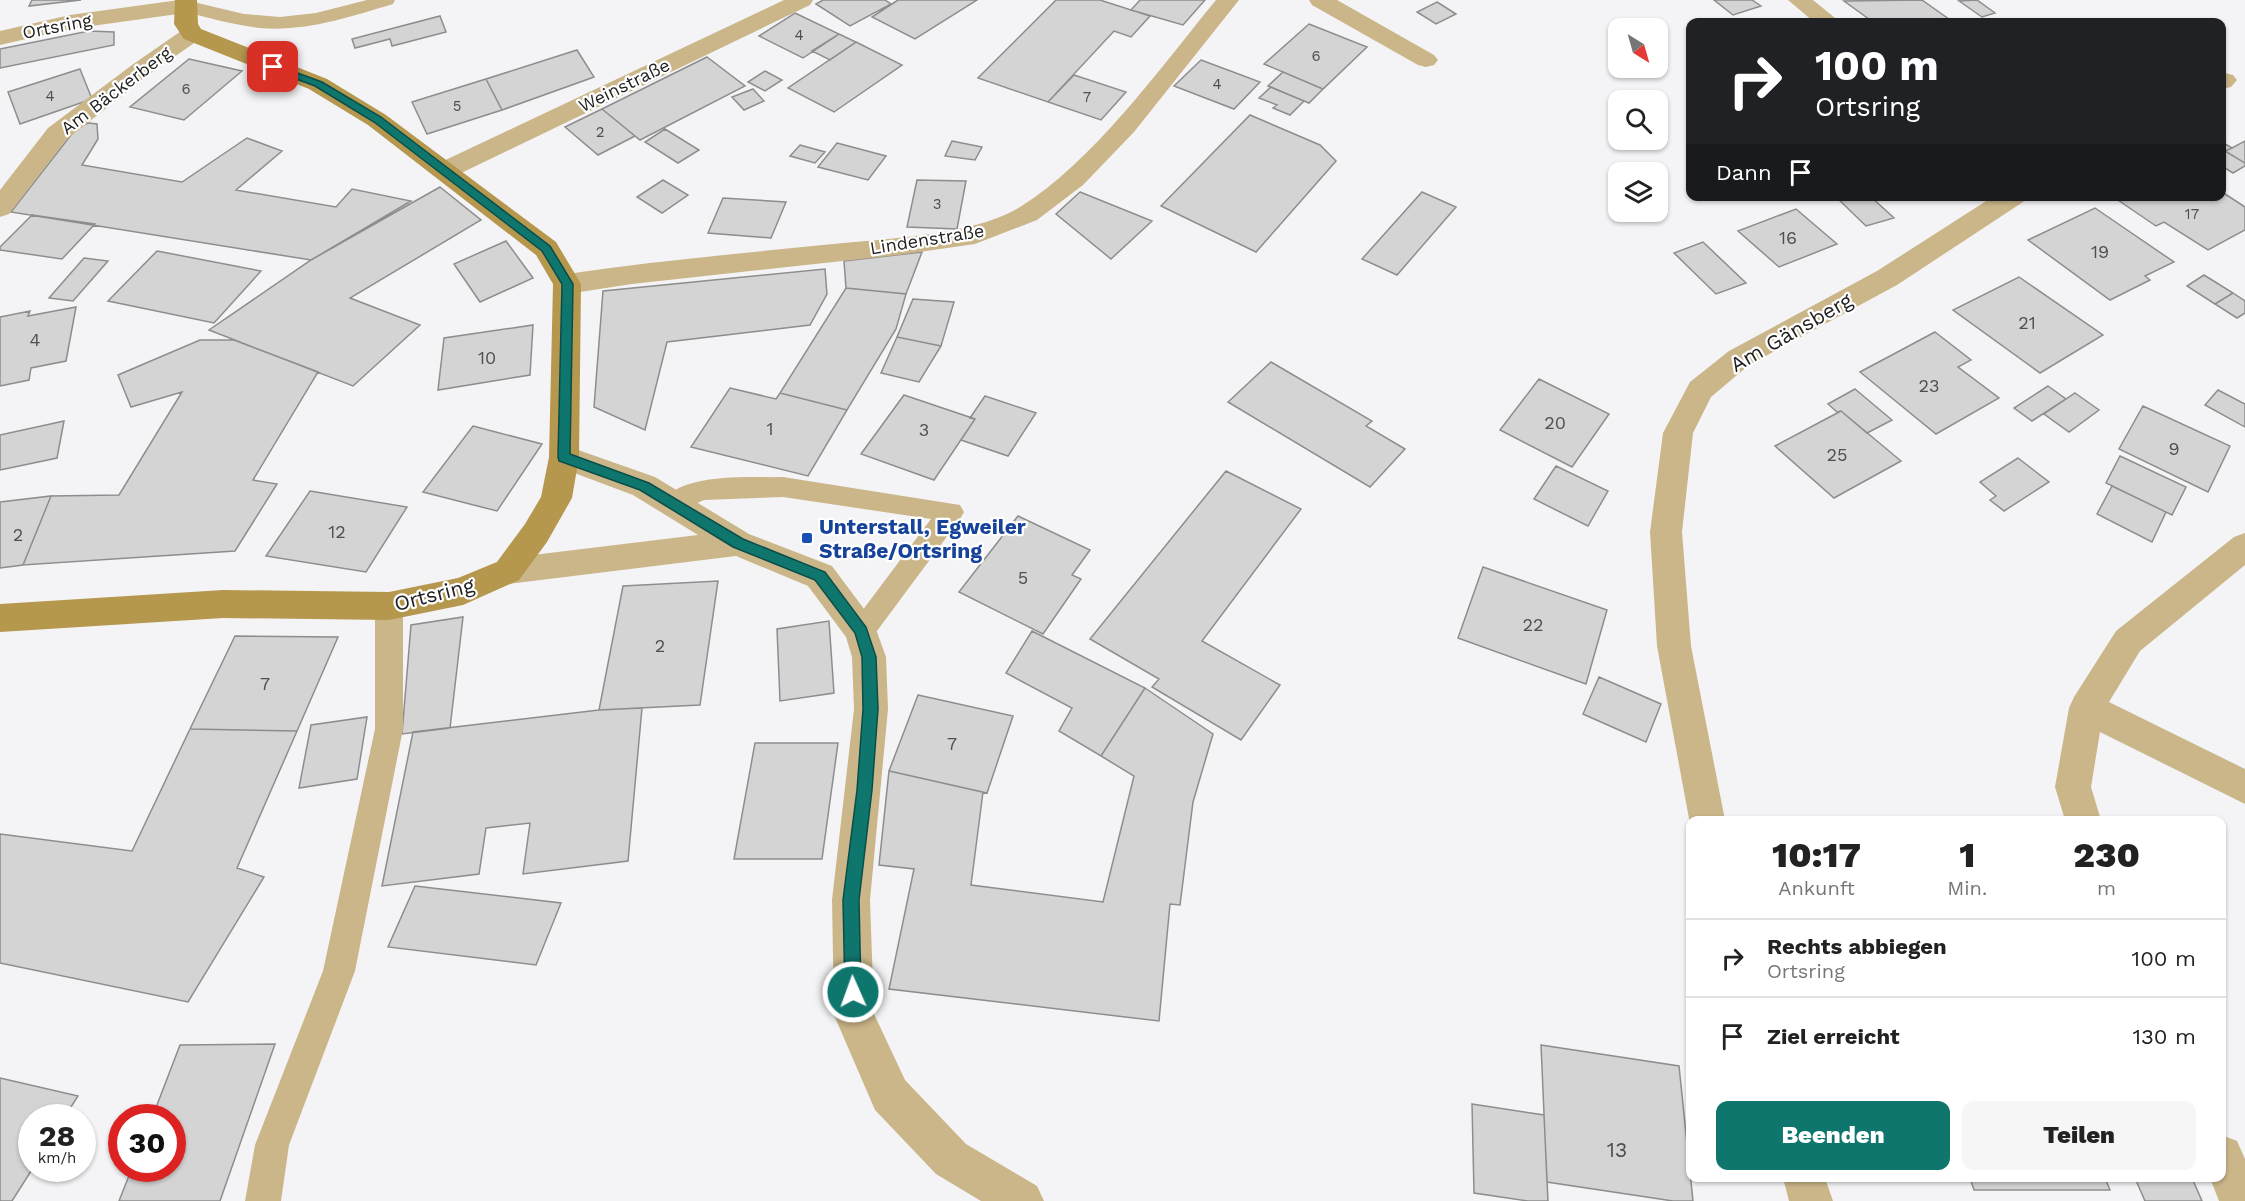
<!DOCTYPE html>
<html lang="de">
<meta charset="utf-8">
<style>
body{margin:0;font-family:"Work Sans",sans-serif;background:#f6f6f6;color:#222;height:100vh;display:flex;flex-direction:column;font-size:22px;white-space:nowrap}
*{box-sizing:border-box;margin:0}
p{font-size:20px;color:#767676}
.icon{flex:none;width:33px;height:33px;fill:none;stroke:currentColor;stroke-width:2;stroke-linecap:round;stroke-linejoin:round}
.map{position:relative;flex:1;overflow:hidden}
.details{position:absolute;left:1686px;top:816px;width:540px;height:366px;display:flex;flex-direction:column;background:#fff;border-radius:12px;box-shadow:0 2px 4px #0004}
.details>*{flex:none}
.top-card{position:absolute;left:1686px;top:18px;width:540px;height:183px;border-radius:12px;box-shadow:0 2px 4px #0004;background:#202124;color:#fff;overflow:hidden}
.needle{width:39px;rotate:143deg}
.tools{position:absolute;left:1608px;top:18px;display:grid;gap:12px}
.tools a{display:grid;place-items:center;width:60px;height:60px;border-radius:12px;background:#fff;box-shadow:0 2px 4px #0004;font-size:30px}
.speed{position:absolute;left:18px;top:1104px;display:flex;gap:12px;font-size:30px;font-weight:700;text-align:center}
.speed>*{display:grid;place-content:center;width:78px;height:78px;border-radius:50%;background:#fff;box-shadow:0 2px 4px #0004;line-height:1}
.speed small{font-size:15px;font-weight:400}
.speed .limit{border:9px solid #d22;background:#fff;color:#111}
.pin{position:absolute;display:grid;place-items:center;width:51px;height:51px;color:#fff;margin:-26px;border-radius:12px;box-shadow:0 3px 9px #0006}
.me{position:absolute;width:66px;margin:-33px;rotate:358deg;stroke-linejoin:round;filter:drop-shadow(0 0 4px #0008)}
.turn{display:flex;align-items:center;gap:21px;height:126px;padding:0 30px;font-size:27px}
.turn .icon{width:78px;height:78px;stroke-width:2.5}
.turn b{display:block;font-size:42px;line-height:51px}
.then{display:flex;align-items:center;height:57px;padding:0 30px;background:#0003;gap:12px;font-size:22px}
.eta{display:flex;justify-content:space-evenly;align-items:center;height:102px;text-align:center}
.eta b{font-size:36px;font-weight:800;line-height:42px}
.button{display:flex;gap:12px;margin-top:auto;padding:12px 30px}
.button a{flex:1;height:69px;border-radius:12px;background:#0f766e;color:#fff;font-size:24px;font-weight:800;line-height:69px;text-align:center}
.button a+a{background:#f6f6f6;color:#222}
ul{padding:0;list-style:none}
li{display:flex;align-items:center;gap:18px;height:78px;padding:0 30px;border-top:2px solid #e0e0e0}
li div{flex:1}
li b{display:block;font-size:22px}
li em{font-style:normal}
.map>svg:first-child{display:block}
.building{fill:#d5d4d5;stroke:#8e8d8e;stroke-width:1.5}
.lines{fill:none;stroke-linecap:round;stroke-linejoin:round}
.lane{fill:#cbb689;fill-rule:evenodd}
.street{fill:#cbb689;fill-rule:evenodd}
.secondary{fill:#b5974e;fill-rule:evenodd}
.route{fill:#0f766e;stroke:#0a4d48;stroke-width:1.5}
.transit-dot{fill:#1a4fb4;stroke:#fff;stroke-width:2}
.labels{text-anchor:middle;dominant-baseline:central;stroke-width:4.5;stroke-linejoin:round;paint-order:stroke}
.far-number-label{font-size:15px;fill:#4f4e50}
.far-street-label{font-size:18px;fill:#222223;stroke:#fff}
.number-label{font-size:18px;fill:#4f4e50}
.street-label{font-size:21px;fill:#222223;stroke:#fff}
.transit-label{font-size:21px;font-weight:bold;fill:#164399;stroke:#fff;text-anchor:start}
.near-number-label{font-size:21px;fill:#4f4e50}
</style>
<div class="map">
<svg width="2245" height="1201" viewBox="0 0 2245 1201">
<rect width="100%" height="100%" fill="#f4f4f6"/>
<!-- building -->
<path class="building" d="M32,0h49l-52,6z
M823,0h62l6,4 -41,22 -34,-22z
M898,0h79l-62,39 -43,-22z
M1056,0h44l50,16 -19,21 -17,-6 -66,71 -70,-24z
M1140,0h65l-22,25 -52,-15z
M1714,0h38l9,6 -28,9z
M1922,0l31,22h-80l-29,-21z
M1977,0l18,13 -13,4 -23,-16z
M1437,2l19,12 -20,10 -19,-12z
M795,13l44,21 -36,24 -44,-22z
M440,16l6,16 -54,14 -2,-7 -35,9 -3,-9z
M1309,24l58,23 -44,42 -59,-25z
M89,31l25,1v13l-114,23v-19z
M839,34l17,8 -26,18 -18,-9z
M856,42l46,23 -68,47 -46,-24z
M577,50l17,27 -92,33 -16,-31z
M707,57l38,29 -105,54 -38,-31z
M189,59l53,12 -58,49 -54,-13z
M1201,60l59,22 -26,27 -60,-23z
M80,69l12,30 -72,25 -12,-32z
M765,71l17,9 -17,11 -17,-9z
M1283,72l40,17 -14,14 -41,-17z
M1074,75l52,17 -25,28 -53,-18z
M486,79l16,31 -75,24 -15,-32z
M1271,87l33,14 -14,14 -17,-7 4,-3 -18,-7z
M753,89l11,12 -20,9 -12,-13z
M602,109l33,27 -37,19 -33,-28z
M1250,115l70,30 16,16 -80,91 -95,-46z
M89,123l8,1 1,15 -16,26 100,17 65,-44 35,13 -46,39 100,17 16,-18 59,12 -100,59 -300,-48 67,-86z
M665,129l34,21 -21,13 -33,-21z
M952,141l30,6 -7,13 -30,-4z
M2245,141v22l-20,-12 7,-3z
M2222,142l10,6 -7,3 20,12v3l-12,7 -11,-7z
M837,143l49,13 -18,24 -50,-13z
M800,145l25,7 -10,11 -25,-7z
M663,180l25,15 -26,18 -25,-16z
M917,180l49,1 -9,48 -50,-2z
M440,187l41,33 -131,78 70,27 -67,61 -144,-56 102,-70z
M1080,192l72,29 -41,38 -55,-45z
M1422,192l34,15 -59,68 -35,-16z
M2222,192l23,15v23l-37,20 -44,-28 -8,4 -44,-30h110z
M1835,196h35l24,22 -28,8z
M723,198l63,4 -15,36 -63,-5z
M2095,208l79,54 -29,14 5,4 -40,20 -82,-60z
M1796,209l41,35 -58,23 -41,-36z
M32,215l63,9 -33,35 -62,-9v-3z
M506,241l27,37 -53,24 -26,-38z
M1703,242l43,41 -30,11 -42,-41z
M157,251l104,20 -47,52 -106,-22z
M922,252l-16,42 -60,-6 -2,-27z
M84,258l24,3 -35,40 -24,-3z
M825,269l2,25 -17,31 -143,17 -22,88 -51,-23 9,-116z
M2204,275l29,18 -18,11 -28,-18z
M2019,277l84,58 -63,38 -87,-63z
M846,288l60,6 -10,35 -49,81 -67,-17z
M2233,293l12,8v12l-8,5 -22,-14z
M913,299l41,3 -13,44 -44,-9z
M76,307l-10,54 -35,7 -2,12 -29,6v-69l30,-6 -2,5z
M533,325l-3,50 -92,15 6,-52z
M1935,332l36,28 -13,7 41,31 -63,36 -76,-62z
M897,337l44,9 -22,36 -38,-9z
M200,340h34l84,32 -65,108 24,4 -42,67 -212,14 28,-69 68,-1 63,-103 -51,15 -13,-32z
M1271,362l101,59 -6,5 39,23 -35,38 -142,-85z
M1539,379l70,35 -37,53 -72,-37z
M2048,386l18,13 -34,22 -18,-13z
M730,388l46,11 4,-6 67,17 -39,66 -117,-29z
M1855,389l37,31 -25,13 -26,-22 -4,1 -9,-8z
M2218,390l27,14v23l-40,-22z
M2075,393l24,17 -30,22 -25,-18z
M904,395l71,24 -41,61 -73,-26z
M985,396l51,17 -28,43 -47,-16 14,-21 -5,-1z
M2143,406l87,40 -22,46 -89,-43z
M1841,411l60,50 -67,37 -59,-52z
M64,421l-7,37 -57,12v-35z
M473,426l69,18 -45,67 -74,-19z
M2120,456l66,31 -14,28 -66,-32z
M2018,458l31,24 -45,29 -14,-11 6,-4 -16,-14z
M1556,466l52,25 -20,35 -54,-27z
M1226,471l75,38 -99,132 78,44 -39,55 -89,-53 7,-8 -69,-40z
M2112,486l54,26 -14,30 -55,-28z
M310,491l97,16 -41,65 -100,-16z
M51,496l-28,69 -23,3v-66z
M1018,516l72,34 -18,25 9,4 -38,55 -84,-42z
M1483,567l124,43 -21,74 -128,-46z
M718,581l-18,124 -101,5 24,-124z
M463,617l-13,111 -48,6 9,-109z
M829,621l5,72 -54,8 -3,-72z
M1032,631l113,57 -44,68 -42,-25 13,-23 -66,-35z
M235,636l103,1 -41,94 -107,-2z
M1599,677l62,27 -15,38 -63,-28z
M1145,688l68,46 -20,68 -13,103 -10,-1 -11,117 -270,-32 25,-120 -35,-4 10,-94 94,21 -12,93 132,17 31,-126 -33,-20z
M918,695l95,21 -26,77 -98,-22z
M642,708l-14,153 -105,13 7,-51 -44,5 -7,46 -97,12 31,-154 186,-22z
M367,717l-10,62 -58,9 12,-63z
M190,729l107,2 -60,137 27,9 -76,125 -188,-39v-129l132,17z
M755,743h83l-16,116h-88z
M415,886l146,17 -25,62 -148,-18z
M275,1044l-55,157h-101l13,-33h40v-50h-20l28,-73z
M1541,1045l138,21 14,135h-20l-126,-19z
M0,1078l78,18 -14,22h-32l1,50 -21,33h-12z
M1472,1104l72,11 4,86h-20l-54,-8z
M1970,1178h135l5,12h-136z
M2135,1178h57l10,23h-57z"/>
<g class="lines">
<!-- lane -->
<path class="lane" d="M185,0l59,14 36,3 36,-4 51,-13h28l-2,4c-43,13 -88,28 -133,24 -27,-3 -55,-11 -82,-18l-2,-4 2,-4z
M783,477l177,28 4,7 -4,7 -89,120 -10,4 -10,-4 -4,-8 84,-112 -148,-22 -79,3 -29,13 -9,-3 -4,-7c17,-31 90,-25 121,-26z
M389,595l10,3 4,8v123l-48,242 -66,174 -8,56h-36l10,-56 68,-174 52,-242v-123l4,-8z"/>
<!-- street -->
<path class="street" d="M179,0l14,1 3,5 -3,5 -8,2 -115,16 -70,16v-14l70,-16z
M784,0h29l-3,5 -355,171 -9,2 -9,-2 -4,-6 4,-6z
M1216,0h23l-105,132 -51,53 -46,35 -62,24 -77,11 -266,29 -65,10 -10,-3 -4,-7 4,-7 10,-3c88,-13 177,-21 266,-30 56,-6 139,-8 187,-37 73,-45 141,-140 196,-207z
M1309,0h28l97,55 4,5 -4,5 -8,2 -8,-2 -106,-60z
M1788,0h25l27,22h-26z
M192,27l8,2 4,5 -4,5 -52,36 -82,65 -57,74 -9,3v-27l48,-62 84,-63 52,-36z
M2225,73l8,2 4,5 -6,7 -9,2v-15z
M1994,196h33l-4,6 -126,83 -148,80 -38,32 -18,36 -11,99 9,114 34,174h-35v4l-33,-178 -7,-114 13,-99 27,-51 39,-31 148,-80z
M564,445l91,32 94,57 83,32 41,55 13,36 2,52 -18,191 4,114 31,66 61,64 71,42 7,15h-63l-45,-27 -61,-64 -41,-95 -2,-115 22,-191 -2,-52 -6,-20 -38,-51 -72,-30 -228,28 -11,-4 -5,-9 5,-9 11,-4 190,-23 -65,-40 -80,-30 -4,-8 4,-8z
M2245,533v32l-105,86 -31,51 136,67v35l-145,-72 -9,55 10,33h-36l-10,-33 14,-79 5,-11 42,-66 118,-94z
M2222,1135l15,6 8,18v42h-26l-9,-23h12z
M1783,1178h42l8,23h-44z"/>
<!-- secondary -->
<path class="secondary" d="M175,0h22l1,24 3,5 126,50 59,36 170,127 25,42 -2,173 -7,41 -25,44 -28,38 -56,25 -74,15 -166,-2 -223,14v-28l223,-14 166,2 69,-14 39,-16 28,-38 16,-27 8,-40 4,-173 -17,-29 -168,-130 -59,-36 -125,-50 -10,-15z"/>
</g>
<!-- route -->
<path class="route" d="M273,64l49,18 59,35 169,129 23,38 -3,170 79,29 94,56 82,33 41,55 10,30 2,52 -6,81 -13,110 2,92 -2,6 -6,2 -6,-2 -2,-6 -2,-92 14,-110 6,-81 -1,-52 -7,-24 -40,-53 -82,-33 -93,-57 -81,-29 -1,-4 4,-173 -20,-33 -168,-129 -59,-36 -46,-17v-4z"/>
<!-- markers -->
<rect class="transit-dot" x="801" y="532" width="12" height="12" rx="3"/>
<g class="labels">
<!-- far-number labels -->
<g class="far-number-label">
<text x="799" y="35">4</text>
<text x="1316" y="56">6</text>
<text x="1217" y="84">4</text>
<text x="186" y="89">6</text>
<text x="50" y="96">4</text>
<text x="1087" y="97">7</text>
<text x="457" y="106">5</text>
<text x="600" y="132">2</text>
<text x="937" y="204">3</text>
<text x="2192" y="214">17</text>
</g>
<!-- far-street labels -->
<g class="far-street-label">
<text transform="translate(57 26) rotate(-11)">Ortsring</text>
<text transform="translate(624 85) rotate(-26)">Weinstraße</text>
<text transform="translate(116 90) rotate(-37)">Am Bäckerberg</text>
<text transform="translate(927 239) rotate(-9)">Lindenstraße</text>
</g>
<!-- number labels -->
<g class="number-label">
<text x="1788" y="237">16</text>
<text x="2100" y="251">19</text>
<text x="2027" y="322">21</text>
<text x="35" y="339">4</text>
<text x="487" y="357">10</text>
<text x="1929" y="385">23</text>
<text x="1555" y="422">20</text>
<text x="770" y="428">1</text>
<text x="924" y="429">3</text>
<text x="2174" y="448">9</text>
<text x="1837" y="454">25</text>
<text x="337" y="531">12</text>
<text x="18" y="534">2</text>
<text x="1023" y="577">5</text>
<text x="1533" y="624">22</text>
<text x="660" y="645">2</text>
<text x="265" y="683">7</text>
<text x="952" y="743">7</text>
</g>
<!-- street labels -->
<g class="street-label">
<text transform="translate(1791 332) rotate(-30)">Am Gänsberg</text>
<text transform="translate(434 594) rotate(-14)">Ortsring</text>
</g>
<!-- transit labels -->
<g class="transit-label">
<text x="819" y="526">Unterstall, Egweiler<tspan x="819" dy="24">Straße/Ortsring</tspan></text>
</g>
<!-- near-number labels -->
<g class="near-number-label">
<text x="1617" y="1149">13</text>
</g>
</g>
</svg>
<div class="tools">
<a><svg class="needle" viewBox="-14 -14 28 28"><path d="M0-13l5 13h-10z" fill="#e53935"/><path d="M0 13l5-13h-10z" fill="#767676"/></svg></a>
<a><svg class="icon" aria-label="search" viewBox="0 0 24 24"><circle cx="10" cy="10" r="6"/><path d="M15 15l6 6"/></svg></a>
<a><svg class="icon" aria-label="layers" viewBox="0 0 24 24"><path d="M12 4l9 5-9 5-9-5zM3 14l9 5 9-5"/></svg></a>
</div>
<div class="speed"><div>28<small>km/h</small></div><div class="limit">30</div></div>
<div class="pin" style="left:273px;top:67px;background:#d93025"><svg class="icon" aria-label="arrive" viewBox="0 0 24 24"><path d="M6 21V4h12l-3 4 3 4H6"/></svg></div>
<svg class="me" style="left:853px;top:992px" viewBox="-20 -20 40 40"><circle r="17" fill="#0f766e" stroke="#fff" stroke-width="3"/><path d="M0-11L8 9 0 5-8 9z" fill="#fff"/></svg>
<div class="top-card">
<div class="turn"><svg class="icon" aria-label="right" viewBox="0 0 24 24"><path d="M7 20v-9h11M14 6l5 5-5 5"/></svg><div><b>100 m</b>Ortsring</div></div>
<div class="then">Dann<svg class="icon" aria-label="arrive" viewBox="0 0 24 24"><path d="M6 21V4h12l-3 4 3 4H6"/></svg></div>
</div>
<section class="details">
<div class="eta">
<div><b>10:17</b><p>Ankunft</p></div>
<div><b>1</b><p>Min.</p></div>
<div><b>230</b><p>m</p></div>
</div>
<ul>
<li><svg class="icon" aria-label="right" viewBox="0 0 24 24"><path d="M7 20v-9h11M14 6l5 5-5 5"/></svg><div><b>Rechts abbiegen</b><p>Ortsring</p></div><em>100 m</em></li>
<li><svg class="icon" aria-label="arrive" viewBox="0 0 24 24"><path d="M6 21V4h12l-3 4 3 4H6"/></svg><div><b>Ziel erreicht</b></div><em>130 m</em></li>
</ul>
<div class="button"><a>Beenden</a><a>Teilen</a></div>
</section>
</div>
